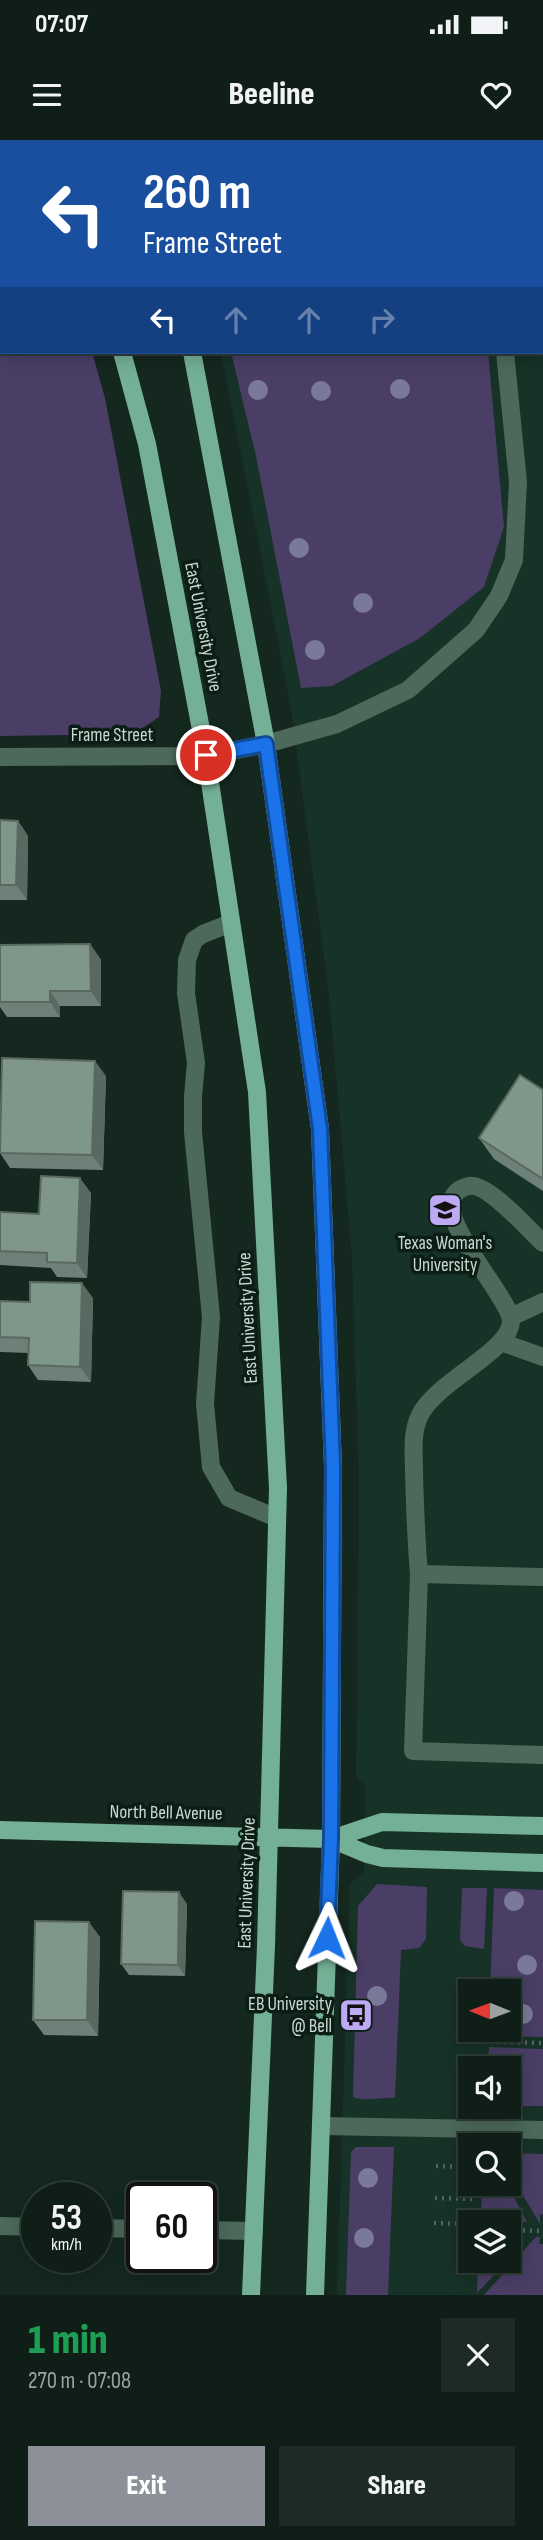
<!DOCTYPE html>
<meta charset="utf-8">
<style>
body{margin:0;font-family:"Sofia Sans Condensed",sans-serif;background:#1d2b24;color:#f1f3f6;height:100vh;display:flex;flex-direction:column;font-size:26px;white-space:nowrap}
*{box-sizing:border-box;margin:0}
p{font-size:23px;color:#9ba2a1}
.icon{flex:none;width:38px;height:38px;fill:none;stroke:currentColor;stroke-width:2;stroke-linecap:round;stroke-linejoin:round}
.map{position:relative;height:2155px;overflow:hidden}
.drawer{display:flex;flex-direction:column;background:#0f1e17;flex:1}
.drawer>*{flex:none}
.top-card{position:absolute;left:0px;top:0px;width:544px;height:214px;box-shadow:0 4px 18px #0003,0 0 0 2px #2f3c36;background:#1a4fa0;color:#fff;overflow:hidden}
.needle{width:46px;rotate:271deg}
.tools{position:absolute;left:458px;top:1839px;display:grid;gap:14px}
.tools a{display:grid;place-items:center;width:63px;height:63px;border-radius:0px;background:#0f1e17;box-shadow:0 4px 18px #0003,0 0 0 2px #2f3c36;font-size:35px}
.speed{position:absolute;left:21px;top:2042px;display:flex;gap:14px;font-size:35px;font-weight:700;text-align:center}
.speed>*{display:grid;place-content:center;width:91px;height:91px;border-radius:50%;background:#0f1e17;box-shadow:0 4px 18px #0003,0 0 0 2px #2f3c36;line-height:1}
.speed small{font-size:18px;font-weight:400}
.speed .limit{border:4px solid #111;border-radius:10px;background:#fff;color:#111}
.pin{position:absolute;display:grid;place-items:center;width:60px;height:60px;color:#fff;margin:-30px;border:4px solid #fff;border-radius:50%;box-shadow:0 2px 7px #0007}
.me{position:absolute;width:77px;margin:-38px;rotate:2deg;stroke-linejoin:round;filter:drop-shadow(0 0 5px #0008)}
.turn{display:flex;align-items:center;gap:24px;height:147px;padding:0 28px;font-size:32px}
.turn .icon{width:91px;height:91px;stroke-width:2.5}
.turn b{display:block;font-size:49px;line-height:60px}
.lanes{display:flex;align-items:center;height:66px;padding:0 28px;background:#0003;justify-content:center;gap:35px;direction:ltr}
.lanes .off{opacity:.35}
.round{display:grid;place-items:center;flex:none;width:74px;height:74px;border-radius:0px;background:#1d2b24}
.head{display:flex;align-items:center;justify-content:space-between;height:119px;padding:0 28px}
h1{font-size:42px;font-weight:800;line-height:52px;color:#1e9e55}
.action{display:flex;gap:14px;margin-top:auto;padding:14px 28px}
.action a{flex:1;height:80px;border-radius:0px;background:#8c9099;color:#fff;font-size:28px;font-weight:800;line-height:80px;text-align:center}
.action a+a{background:#1d2b24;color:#f1f3f6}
.status{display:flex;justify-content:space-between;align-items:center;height:49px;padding:0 35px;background:#0f1e17;direction:ltr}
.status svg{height:19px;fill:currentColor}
header{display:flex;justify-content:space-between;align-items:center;height:91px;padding:0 28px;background:#0f1e17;font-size:32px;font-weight:800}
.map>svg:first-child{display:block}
.built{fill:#173227;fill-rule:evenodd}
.green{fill:#4a3e66}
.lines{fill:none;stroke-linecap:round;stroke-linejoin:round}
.stream{stroke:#13002d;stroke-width:9}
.path{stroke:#53655d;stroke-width:4.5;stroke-dasharray:2 5;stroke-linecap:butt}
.minor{stroke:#4d695c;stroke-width:18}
.major{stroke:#74b095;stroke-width:18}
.tree{fill:#7a799a}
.wall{fill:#6d8178}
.shaded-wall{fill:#596961}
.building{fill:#7f968b;stroke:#596961;stroke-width:2}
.route-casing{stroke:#114b97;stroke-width:18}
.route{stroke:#1a73e8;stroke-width:12}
.labels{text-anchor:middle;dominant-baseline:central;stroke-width:7;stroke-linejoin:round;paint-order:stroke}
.street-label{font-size:19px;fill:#cbd8d1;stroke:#0a1e16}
.poi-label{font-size:19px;fill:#cbd8d1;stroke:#0a1e16}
</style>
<div class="status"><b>07:07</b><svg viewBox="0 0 49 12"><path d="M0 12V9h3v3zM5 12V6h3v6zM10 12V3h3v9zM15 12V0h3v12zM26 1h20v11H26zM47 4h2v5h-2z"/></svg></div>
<header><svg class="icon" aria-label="menu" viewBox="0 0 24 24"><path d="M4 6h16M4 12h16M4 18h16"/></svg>Beeline<svg class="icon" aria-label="heart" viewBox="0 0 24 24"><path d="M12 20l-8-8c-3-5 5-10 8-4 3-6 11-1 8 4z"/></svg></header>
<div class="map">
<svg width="543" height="2155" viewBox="0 0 543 2155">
<rect width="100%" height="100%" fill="#14281f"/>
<!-- built -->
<path class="built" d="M166,0h377v2155h-206l13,-411 14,-12 1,-86 -9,-10 3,-291 -7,-227 -23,-263 -38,-287 -70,-356h321v-210zM471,1852h38v38h-38zM471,1928h38v39h-38zM471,2006h38v38h-38zM471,2082h38v39h-38z"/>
<!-- green -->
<path class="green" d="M0,0l34,2h-32v210h90l13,46 56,293 -2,26 -25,17 -134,2z
M177,0h301l-300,2z
M231,212h257l16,175 -20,60 -64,51 -88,48 -31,2 -45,-232z
M377,1744l50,3 -1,52 -7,9 -18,2 -6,148c-15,-1 -29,4 -42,-1l5,-191z
M462,1748h25l-3,61 -19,-3 -5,-6z
M494,1748l49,2v147l-54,-1v-6h20v-38l-19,-1z
M489,1907l54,2v57h-34v-38h-21z
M356,2007h38l-6,148h-42l5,-143z
M509,2013l34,1v60l-3,1v9l-31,-52z
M482,2044h25l20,38 -46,-1z
M536,2097h4l-1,7h4v51h-59z
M478,2121h29l-30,32z"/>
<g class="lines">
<!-- stream -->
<path class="stream" d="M235,2l4,-2
M0,35h2"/>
<!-- path -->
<path class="path" d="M483,1902l60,1
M436,2026l35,1
M435,2058l42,1
M434,2083l37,1
M509,2090l34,1"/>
<!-- minor -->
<path class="minor" d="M496,2v-2
M0,617l206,-1 60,-12 71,-20 71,-34 68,-60 23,-34 15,-36 4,-78 -13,-130
M231,783l-28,11 -9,6 -7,20 -1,33 10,70 -3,33v36l18,185 -6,87 6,63 18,31 48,20
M511,1177l32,-15
M501,1202l42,15
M419,1434c-3,-34 -4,-67 -5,-101 0,-19 -3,-40 6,-58 17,-34 89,-63 91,-93 2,-25 -99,-123 -42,-136 18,-4 60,44 74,57
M543,1437l-124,-3 -6,177 130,4
M321,1986l222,4
M0,2086l37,1
M96,2088l46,1
M201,2090l53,1"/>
<!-- major -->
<path class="major" d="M63,0v2
M137,0l1,2
M122,212l25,92 59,312 51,336 21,396 -12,458 -15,349
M192,212l74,392 54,385 13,338 -2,372 -16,456
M0,1690l331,9 36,15 16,4 160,5
M331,1699l51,-17 161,4"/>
</g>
<!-- trees -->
<g class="tree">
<circle cx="400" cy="249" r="10"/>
<circle cx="258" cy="250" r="10"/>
<circle cx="321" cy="251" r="10"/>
<circle cx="299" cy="408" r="10"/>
<circle cx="363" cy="463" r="10"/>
<circle cx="315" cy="510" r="10"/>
<circle cx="514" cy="1761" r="10"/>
<circle cx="527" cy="1825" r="10"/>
<circle cx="377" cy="1856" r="10"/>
<circle cx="523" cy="1874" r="10"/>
<circle cx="368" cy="2038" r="10"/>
<circle cx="364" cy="2098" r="10"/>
</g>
<!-- wall -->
<path class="wall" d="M0,680l18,1 10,15 -1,64h-27z
M90,804l11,16v46h-41v11h-53l-7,-10v-62z
M106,936l-3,94 -93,-2 -10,-15z
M543,950v101l-49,-32 -15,-21z
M91,1053l-4,85 -30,-1 -6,-9 -51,-3v-53l39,2z
M93,1158l-2,84 -53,-2 -10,-15v-12l-28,-1v-51l30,1z
M187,1764l-2,72 -56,-1 -8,-11z
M100,1797l-2,99 -54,-1 -11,-15z"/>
<!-- shaded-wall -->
<path class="shaded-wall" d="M18,681l10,15 -1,64 -11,-15z
M90,804l11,16v46l-10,-15z
M50,851l10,15v11l-10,-15z
M95,921l11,15 -3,94 -11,-15z
M80,1038l11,15 -4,85 -10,-15z
M82,1143l11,15 -2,84 -11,-15z
M179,1752l8,12 -2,72 -7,-11z
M89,1782l11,15 -2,99 -11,-16z"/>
<!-- building -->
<path class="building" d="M0,680l18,1 -2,64h-16z
M90,804l1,47h-41v11h-50v-57z
M2,918l93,3 -3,94 -92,-2z
M520,935l23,15v89l-64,-41z
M41,1036l39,2 -3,85 -30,-1v-9l-47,-2v-39l39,2z
M30,1142l52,1 -2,84 -52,-2 1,-27 -29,-1v-36l30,1z
M123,1751l56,1 -1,73 -57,-1z
M35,1781l54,1 -2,98h-54z"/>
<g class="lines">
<!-- route casing -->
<g class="route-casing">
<path id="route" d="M206,615l60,-11 54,385 13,338 -2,372 -4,99"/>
</g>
<!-- route -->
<use href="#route" class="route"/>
</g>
<!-- icons -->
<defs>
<g id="university-square" transform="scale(1.75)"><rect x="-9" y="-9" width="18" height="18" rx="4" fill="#bea9f4" stroke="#0a1e16"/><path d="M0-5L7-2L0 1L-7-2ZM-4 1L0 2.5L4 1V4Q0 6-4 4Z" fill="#111"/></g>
<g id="bus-square" transform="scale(1.75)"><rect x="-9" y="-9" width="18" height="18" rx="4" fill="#bea9f4" stroke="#0a1e16"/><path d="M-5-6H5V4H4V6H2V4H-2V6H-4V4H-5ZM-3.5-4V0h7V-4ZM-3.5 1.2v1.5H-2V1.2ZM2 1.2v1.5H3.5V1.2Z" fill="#111"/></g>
</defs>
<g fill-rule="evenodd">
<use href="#university-square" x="445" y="1070"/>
<use href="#bus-square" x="356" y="1875"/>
</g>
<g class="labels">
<!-- street labels -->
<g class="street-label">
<text transform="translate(203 487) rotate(79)">East University Drive</text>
<text x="112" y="595">Frame Street</text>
<text transform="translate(248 1178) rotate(-93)">East University Drive</text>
<text transform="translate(166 1673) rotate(1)">North Bell Avenue</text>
<text transform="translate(247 1743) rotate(-88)">East University Drive</text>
</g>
<!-- poi labels -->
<g class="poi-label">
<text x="445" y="1103">Texas Woman's<tspan x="445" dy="22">University</tspan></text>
<text x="332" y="1864" text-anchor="end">EB University<tspan x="332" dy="22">@ Bell</tspan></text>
</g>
</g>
</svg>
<div class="tools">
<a><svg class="needle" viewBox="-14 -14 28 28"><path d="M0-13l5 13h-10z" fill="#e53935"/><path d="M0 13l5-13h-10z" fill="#9ba2a1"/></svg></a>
<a><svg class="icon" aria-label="sound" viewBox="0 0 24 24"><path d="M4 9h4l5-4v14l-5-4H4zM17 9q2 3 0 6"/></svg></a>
<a><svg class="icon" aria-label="search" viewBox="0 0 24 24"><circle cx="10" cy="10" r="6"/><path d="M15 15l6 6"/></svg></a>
<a><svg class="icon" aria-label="layers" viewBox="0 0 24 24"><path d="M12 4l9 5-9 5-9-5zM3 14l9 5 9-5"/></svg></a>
</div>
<div class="speed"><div>53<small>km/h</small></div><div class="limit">60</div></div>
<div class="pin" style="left:206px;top:615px;background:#d93025"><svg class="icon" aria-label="arrive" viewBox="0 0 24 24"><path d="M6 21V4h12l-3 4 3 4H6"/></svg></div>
<svg class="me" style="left:327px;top:1798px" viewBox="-20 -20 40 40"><path d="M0-17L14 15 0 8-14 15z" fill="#1a73e8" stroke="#fff" stroke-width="4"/></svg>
<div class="top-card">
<div class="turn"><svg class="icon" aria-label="left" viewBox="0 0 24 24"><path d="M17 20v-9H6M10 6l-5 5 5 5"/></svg><div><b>260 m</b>Frame Street</div></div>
<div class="lanes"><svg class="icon" aria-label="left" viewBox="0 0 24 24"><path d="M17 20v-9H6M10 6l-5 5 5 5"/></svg><svg class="icon off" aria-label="ahead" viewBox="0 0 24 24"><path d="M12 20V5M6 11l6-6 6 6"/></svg><svg class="icon off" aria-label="ahead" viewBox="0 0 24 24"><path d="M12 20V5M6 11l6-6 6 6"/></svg><svg class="icon off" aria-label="right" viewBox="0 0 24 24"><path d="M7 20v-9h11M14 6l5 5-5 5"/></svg></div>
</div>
</div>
<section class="drawer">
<div class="head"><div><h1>1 min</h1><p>270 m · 07:08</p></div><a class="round"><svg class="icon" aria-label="close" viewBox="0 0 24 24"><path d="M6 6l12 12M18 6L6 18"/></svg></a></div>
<div class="action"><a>Exit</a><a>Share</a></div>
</section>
